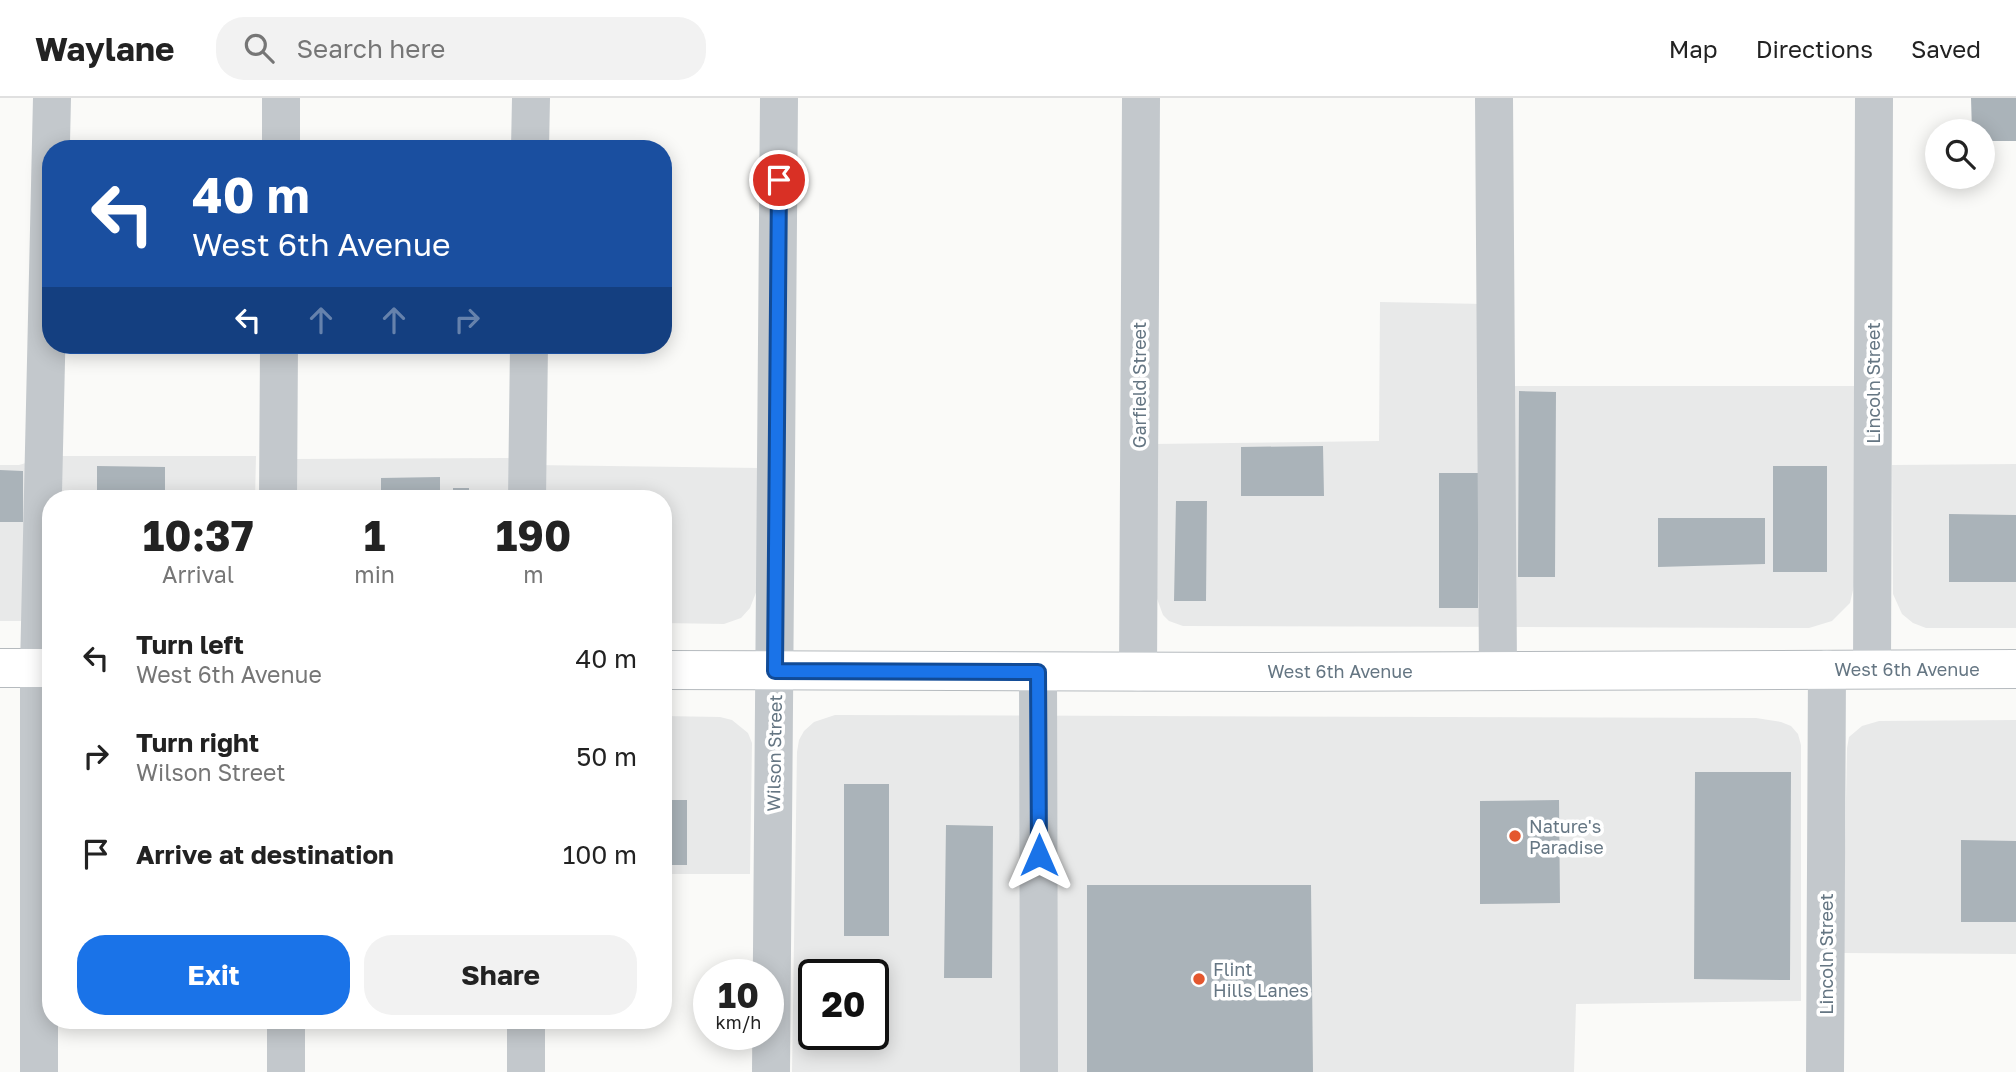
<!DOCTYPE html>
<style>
body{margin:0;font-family:"Golos Text",sans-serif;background:#f2f2f2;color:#222;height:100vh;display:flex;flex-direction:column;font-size:26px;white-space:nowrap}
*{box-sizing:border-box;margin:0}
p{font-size:23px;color:#767676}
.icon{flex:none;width:38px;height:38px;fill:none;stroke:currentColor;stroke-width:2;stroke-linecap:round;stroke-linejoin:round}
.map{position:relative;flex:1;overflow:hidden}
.side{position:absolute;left:42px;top:392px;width:630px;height:539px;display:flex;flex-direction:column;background:#fff;border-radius:28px;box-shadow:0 4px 18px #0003}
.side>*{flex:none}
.top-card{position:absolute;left:42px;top:42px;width:630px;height:214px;border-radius:28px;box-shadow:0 4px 18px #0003;background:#1a4fa0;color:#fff;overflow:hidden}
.fabs{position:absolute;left:1925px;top:21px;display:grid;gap:14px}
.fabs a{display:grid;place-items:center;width:70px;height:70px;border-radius:50%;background:#fff;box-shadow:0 4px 18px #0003;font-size:35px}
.speed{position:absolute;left:693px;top:861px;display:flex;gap:14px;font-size:35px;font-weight:700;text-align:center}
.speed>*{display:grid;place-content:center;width:91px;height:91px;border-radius:50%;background:#fff;box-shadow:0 4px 18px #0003;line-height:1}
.speed small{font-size:18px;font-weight:400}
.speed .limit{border:4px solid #111;border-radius:10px;background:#fff;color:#111}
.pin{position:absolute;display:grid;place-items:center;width:60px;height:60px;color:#fff;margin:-30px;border:4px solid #fff;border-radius:50%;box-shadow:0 2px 7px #0007}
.me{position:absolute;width:77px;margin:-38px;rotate:0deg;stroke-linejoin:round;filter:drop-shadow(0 0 5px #0008)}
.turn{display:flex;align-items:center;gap:24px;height:147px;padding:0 35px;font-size:32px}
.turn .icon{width:91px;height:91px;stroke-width:2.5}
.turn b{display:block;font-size:49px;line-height:60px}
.lanes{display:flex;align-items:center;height:66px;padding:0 35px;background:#0003;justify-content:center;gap:35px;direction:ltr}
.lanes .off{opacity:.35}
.eta{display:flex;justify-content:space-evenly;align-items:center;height:119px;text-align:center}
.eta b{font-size:42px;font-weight:700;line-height:49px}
.cta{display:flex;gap:14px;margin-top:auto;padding:14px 35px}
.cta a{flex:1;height:80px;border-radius:28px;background:#1a73e8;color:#fff;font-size:28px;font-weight:700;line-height:80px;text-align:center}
.cta a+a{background:#f2f2f2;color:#222}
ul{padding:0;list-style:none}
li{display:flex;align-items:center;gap:21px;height:98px;padding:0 35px}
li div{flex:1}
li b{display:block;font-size:26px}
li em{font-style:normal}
header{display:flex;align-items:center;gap:42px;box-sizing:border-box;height:98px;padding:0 35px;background:#fff;border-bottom:2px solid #e0e0e0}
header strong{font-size:33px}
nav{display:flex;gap:38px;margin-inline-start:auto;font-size:24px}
.search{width:490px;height:63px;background:#f2f2f2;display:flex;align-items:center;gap:18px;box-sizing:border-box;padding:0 24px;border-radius:28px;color:#767676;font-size:26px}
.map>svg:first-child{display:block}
.built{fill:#e8e9e9;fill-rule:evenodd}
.building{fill:#aab3b9}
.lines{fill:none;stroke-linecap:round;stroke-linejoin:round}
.major-casing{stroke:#b5babe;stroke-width:40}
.minor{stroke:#c3c8cc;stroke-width:38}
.major{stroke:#fff;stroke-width:38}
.route-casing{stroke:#114b97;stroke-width:18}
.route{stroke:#1a73e8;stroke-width:12}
.poi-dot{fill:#e4572e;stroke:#fff;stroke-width:2.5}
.labels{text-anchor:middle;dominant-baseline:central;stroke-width:7;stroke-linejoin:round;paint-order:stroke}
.street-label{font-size:18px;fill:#657683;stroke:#fff}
.poi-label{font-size:18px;fill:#657683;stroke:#fff;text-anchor:start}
</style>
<header>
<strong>Waylane</strong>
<div class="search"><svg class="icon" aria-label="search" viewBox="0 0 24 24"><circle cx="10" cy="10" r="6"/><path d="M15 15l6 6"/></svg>Search here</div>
<nav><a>Map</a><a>Directions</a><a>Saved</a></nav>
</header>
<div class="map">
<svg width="2016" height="974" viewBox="0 0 2016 974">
<rect width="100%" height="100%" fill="#fafaf8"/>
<!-- built -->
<path class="built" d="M1380,204l105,2 2,82h367v200l-4,17 -18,18 -23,7 -626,-2 -14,-5 -6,-6 -7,-19 -3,-152 226,-3z
M50,358h206l-1,43h-204v122h-51v-156h19z
M508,360l26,7 225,3 -2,122 -7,18 -9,10 -17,6 -61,-1v-124h-369l-1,-40z
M2016,366v164h-90l-13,-5 -11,-9 -9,-20 -1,-129z
M835,617l921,3 25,4 10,4 7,8 3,11v256l-225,3 -2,68h-782l5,-320 2,-12 5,-9 10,-9zM814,877h59v59h-59z
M663,618l57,1 12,3 16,13 4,10 -2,131h-87z
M2016,622v234l-173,-1 4,-205 2,-11 13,-11 17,-5z"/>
<!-- building -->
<path class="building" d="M1971,0h45v43h-33v-10h-11z
M1519,293l37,1 -1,185h-37z
M1323,348l1,50h-83v-49z
M97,368l68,1v32h-68z
M1773,368h54v106h-54z
M0,372l23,1v51h-23z
M1439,375h40l-1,135h-39z
M440,379v22h-59v-21z
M453,390h16v11h-16z
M1176,403h31l-1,100h-32z
M1949,416l67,1v67h-67z
M1658,420h107v46l-107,3z
M1695,674h96l-1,208 -96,-1z
M844,686h45v152h-45z
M663,702h24v65h-24z
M1559,702l1,103 -80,1v-103z
M946,727l47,1 -1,152h-48z
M1961,742l55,1v81h-55z
M1087,787h224l2,187h-226z"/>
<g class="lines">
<!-- major casing -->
<g class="major-casing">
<path id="major" d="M0,570h51
M663,572l606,2 747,-3"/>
</g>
<!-- minor -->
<path class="minor" d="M1494,0l4,572
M281,51v-51
M530,51l1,-51
M278,401l1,-154
M527,401l2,-154
M1872,571l2,-571
M1038,574l1,400
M1138,574l3,-574
M526,922v52
M39,974v-404l13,-570
M286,974v-52
M771,974l8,-974
M1825,974l2,-403"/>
<!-- major -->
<use href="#major" class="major"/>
</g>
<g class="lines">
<!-- route casing -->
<g class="route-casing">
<path id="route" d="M779,82l-4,491 263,1 1,183"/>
</g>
<!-- route -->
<use href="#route" class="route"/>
</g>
<!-- markers -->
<g class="poi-dot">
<circle cx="1515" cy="738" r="7"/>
<circle cx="1199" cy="881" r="7"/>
</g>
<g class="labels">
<!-- street labels -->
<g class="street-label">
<text transform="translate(1873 285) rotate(-90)">Lincoln Street</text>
<text transform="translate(1139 287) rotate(-90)">Garfield Street</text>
<text x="1907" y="571">West 6th Avenue</text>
<text x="1340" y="573">West 6th Avenue</text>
<text transform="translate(774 655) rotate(-89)">Wilson Street</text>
<text transform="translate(1826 856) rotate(-90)">Lincoln Street</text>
</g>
<!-- poi labels -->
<g class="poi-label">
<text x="1529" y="728">Nature's<tspan x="1529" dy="21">Paradise</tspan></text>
<text x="1213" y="871">Flint<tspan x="1213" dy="21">Hills Lanes</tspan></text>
</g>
</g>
</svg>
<div class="fabs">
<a><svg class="icon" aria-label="search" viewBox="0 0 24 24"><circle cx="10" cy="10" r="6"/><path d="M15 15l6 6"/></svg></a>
</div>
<div class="speed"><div>10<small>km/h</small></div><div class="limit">20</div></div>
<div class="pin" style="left:779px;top:82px;background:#d93025"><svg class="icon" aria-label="arrive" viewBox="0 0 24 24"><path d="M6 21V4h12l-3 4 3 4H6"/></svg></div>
<svg class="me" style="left:1039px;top:757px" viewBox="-20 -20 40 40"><path d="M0-17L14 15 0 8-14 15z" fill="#1a73e8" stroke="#fff" stroke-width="4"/></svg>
<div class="top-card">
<div class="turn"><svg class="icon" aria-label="left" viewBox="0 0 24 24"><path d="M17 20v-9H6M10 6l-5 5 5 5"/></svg><div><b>40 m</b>West 6th Avenue</div></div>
<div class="lanes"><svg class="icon" aria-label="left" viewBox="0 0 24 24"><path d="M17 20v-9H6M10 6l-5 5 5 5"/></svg><svg class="icon off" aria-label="ahead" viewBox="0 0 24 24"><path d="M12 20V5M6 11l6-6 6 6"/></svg><svg class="icon off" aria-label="ahead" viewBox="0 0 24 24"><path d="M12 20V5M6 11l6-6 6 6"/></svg><svg class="icon off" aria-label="right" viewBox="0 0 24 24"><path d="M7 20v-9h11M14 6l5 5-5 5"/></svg></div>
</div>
<section class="side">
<div class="eta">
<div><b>10:37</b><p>Arrival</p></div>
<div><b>1</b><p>min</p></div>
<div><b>190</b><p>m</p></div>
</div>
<ul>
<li><svg class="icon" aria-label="left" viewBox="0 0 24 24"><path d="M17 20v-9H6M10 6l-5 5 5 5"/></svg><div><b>Turn left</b><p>West 6th Avenue</p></div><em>40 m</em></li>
<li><svg class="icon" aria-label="right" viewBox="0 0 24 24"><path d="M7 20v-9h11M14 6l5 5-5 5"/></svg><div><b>Turn right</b><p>Wilson Street</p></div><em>50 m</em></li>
<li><svg class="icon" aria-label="arrive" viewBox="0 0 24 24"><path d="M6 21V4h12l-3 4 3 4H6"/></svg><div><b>Arrive at destination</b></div><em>100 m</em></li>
</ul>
<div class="cta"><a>Exit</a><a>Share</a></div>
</section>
</div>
